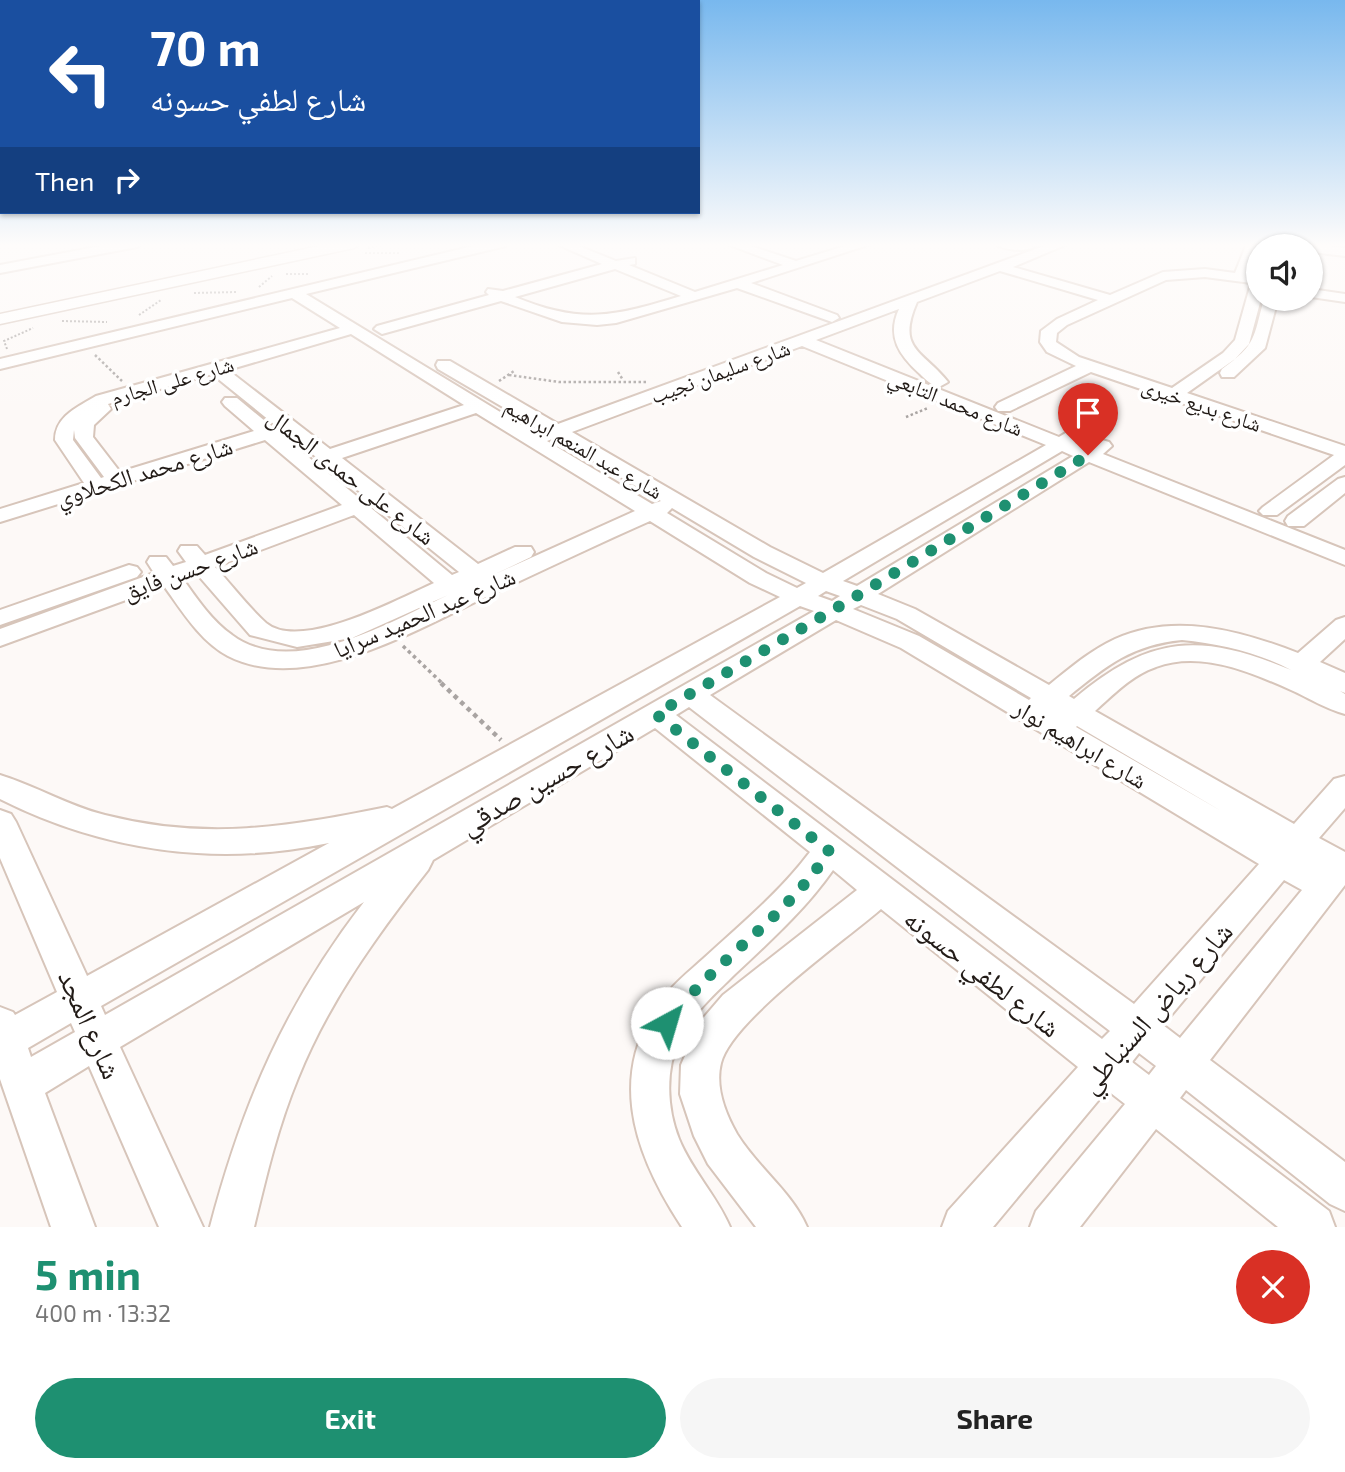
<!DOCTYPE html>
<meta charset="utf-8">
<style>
body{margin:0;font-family:"Exo 2","Noto Naskh Arabic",sans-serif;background:#f6f6f6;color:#222;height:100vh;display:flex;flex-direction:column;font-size:26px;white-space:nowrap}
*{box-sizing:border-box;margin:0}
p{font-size:23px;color:#767676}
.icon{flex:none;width:38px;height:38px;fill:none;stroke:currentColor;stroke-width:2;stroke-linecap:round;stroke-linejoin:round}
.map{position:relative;height:1227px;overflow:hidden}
.side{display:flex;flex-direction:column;background:#fff;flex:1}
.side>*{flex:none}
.hud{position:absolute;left:0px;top:0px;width:700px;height:214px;box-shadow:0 2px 5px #0004;background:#1a4fa0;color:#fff;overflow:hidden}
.buttons{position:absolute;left:1246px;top:234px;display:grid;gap:14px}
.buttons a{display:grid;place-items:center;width:77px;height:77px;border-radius:50%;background:#fff;box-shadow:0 2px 5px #0004;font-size:35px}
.pin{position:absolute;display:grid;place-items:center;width:60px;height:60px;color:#fff;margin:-72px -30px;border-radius:50% 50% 50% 0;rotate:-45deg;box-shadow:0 0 7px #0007}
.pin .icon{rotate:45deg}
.me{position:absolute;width:77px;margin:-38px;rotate:39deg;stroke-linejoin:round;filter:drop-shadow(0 0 5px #0008)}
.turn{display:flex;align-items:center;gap:24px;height:147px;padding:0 35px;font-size:32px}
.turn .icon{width:91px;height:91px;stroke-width:2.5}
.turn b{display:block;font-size:49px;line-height:60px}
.then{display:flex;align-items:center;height:66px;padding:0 35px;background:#0003;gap:14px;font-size:26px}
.round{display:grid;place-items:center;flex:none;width:74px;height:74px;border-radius:37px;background:#f6f6f6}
.summary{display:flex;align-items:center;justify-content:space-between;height:119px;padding:0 35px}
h1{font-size:42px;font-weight:700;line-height:52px;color:#1e9071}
.cta{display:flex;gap:14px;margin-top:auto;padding:14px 35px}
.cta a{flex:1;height:80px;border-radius:42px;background:#1e9071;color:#fff;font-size:28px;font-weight:700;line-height:80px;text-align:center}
.cta a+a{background:#f6f6f6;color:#222}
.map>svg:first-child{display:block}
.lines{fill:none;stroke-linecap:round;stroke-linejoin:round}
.minor-casing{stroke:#d7c5ba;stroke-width:4}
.major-casing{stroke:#d7c5ba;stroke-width:3}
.path-far3{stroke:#a9a4a2;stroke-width:2;stroke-dasharray:2 2;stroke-linecap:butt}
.path-far2{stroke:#a9a4a2;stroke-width:2.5;stroke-dasharray:2.5 2.5;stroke-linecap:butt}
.path-far1{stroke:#a9a4a2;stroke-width:3.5;stroke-dasharray:3.5 3.5;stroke-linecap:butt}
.path{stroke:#a9a4a2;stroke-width:4.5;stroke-dasharray:4.5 4.5;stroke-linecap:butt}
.minor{fill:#fff;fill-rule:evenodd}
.major{fill:#fff;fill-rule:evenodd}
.route{stroke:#1e9071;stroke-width:12;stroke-dasharray:0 21.6}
.labels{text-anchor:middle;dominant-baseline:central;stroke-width:7;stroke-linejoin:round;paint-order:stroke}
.far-street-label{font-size:21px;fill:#221b17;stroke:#fff}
.street-label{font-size:24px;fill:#221b17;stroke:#fff}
.near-street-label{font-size:28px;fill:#221b17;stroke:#fff}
</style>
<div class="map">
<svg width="1345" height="1227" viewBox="0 0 1345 1227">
<rect width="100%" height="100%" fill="#fdf9f7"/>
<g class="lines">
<!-- minor casing -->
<g class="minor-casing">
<path id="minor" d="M117,243h26l-6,4 -137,26v-8z
M486,243h22l-2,3 -200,48 232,141 4,-5 -104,-61 -2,-4 2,-4h12l108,63 494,-181h18l-57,24 97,28 53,-23 42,-3 30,4 12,-30h12l-11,32 10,1v23h3l-12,45 -14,15 -48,34 158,53v19l-68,50h-14l-4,-4 4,-4 71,-52 -243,-83 -81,39h-12l-3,-4 3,-4 78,-37 -29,-14 -7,-10 1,-11 16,-12 41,-19 -98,-29 -83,31c-21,48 6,48 31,80l-9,5c-8,-2 -13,-7 -19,-13 -20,-18 -34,-37 -21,-65l-83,31 243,97 10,-6h14l2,4 -10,8 11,4 16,-7 7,2 3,4 -9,8 242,96v15l-256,-103 -211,132 37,15 134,76c21,-17 42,-35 66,-46 60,-27 126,-8 183,14l38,-33 9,-3v22l-25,23 25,11v20l-5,-2 5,3v20c-19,-5 -36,-16 -54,-24 -40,-18 -91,-40 -135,-23 -24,8 -43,28 -61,44l199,113 40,-45 11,-3v32l-26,30 26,14v33l-135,175 135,102v49l-15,-7 -144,-114 -6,8 149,113 6,16h-57l-122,-98 -76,98h-50l6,-16 89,-107 -18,-14 -114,137h-51l6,-16 130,-144 -197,-158c-37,32 -149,111 -160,154 -6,24 4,50 16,71 20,33 55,58 70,93h-51l-48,-63 -14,-28 -14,-42 1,-29 18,-42 24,-28 134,-105 -24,-20c-28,40 -64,72 -99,105 -20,20 -42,39 -55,65 -14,31 -12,69 0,99 13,32 38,57 51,88h-48c-50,-76 -78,-159 -13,-236 10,-12 24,-23 35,-33 37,-34 76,-66 106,-106l-155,-124 -222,132 -5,10c-51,65 -99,131 -130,208 -20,48 -32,99 -44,149h-44c33,-125 75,-222 154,-325l-244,145 83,180h-44l-70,-161 -44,27 50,134h-44l-51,-148v-72l13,5 2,3 42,-23 -57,-134v-48l11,4 5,8 71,154 242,-133c-113,24 -226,8 -329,-44v-24c36,11 68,31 105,40 102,26 182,12 282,-8l5,2 388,-212 -30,-14 -100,-62c-54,24 -107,49 -160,74 -71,33 -183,101 -262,61 -28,-15 -46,-45 -64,-70l-164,60v-17l154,-56 -7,-11 3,-5h16l7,9 13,-4 -8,-11 3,-5h16l8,9 137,-50 -77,-65 -265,82v-13l84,-26 -29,-43c0,-24 23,-33 41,-44l244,-68 -48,-30 -292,71v-10zM1205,277l46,6 -16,57 -12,13 -51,35 -93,-31 -23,-15 1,-9 10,-8 99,-45zM351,334l113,71 -134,44 -102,-79zM802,346l244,99 -223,128 -53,-26 -198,-115zM212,374l63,51 -4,1 -34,-28h-12l-3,4 3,4 29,25 -134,41 -27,-35 1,-12 17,-16 -3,-5zM476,413l159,98 -142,64 38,-18 3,-5 -3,-5h-16l-37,17 -136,-106zM74,430l1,8 29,39 -3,1 -28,-38zM286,433l79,63 -6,2 -78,-63zM555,438l106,63 -9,3 -105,-63zM1062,451l11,5 -216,130 -14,-5zM377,506l82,66 -7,3 -81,-67zM672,508l82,49 52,26 -9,5 -31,-15 -99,-60zM354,515l80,68c-36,16 -133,69 -168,40 -18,-16 -34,-38 -51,-56zM197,574l53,61 47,12 55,-9 96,-43c-58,27 -156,85 -216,40 -20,-14 -35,-36 -49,-56zM826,591l14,5 -8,5 -14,-5zM861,605l36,14 134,79 -2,2 -110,-64 -66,-27zM800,606l14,5 -709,404 -4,-9zM836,620l65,28 358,216 -125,140 -424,-309zM1182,640c38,4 75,12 109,30 -91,-38 -141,-35 -217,29l-5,-3c38,-31 63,-51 113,-56zM689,707l421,324 -8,8 -426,-324zM1077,726l146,86 -147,-85zM1284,880l18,10 -122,148 -17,-13zM71,1023l4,9 -44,25 -3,-9zM1139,1053l17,13 -7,9 -17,-13z
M554,243h17l45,18 19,-3v6l-6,1 66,27 88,-27 -59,-22h18l54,18 59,-18h19l-123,40 86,32 2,3 -7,4 -95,-34 -121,35 -19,2 -35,-3 -61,-21 -119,33 -8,-5 3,-3 112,-31 -3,-3 2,-3 15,2 99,-27zM615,269l66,27c-66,20 -99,29 -166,1z
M993,243h32l8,4c-9,6 -32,2 -40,-4z
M1271,243h32l42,5v8l-34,-4v-5h-34z
M1311,289l34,5v8l-34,-5z
M1264,299h14l-13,49 -31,29h-12l-2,-4 2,-4c35,-25 31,-31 42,-70z
M1345,477v16l-41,33h-16l-3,-5 3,-5 50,-37z
M129,565l8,2 4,5 -4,5 -137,48v-15z"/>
</g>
<!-- major casing -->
<g class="major-casing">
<path id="major" d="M333,243h29l-8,5 -354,76v-10z"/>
</g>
<!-- path-far3 -->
<path class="path-far3" d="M368,248l22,-5
M365,253h34
M286,274h24
M259,287l13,-11
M194,293l42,-1
M139,315l22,-15
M62,321l45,1
M7,349l-3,-8 29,-13"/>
<!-- path-far2 -->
<path class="path-far2" d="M95,355l27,26
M618,372l5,8
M509,375l50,7h87
M499,381l15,-10
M906,417l22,-9"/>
<!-- path-far1 -->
<path class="path-far1" d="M403,646l40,38"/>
<!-- path -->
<path class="path" d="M441,683l60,57"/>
<!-- minor -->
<use href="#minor" class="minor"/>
<!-- major -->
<use href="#major" class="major"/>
</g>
<!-- sky -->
<linearGradient id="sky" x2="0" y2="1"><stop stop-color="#78b8ee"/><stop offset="0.59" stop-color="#fefcfb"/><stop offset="1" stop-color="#fefcfb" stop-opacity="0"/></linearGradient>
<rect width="1345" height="415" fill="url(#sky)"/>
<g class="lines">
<!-- route -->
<path class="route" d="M667,1023c47,-63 120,-105 162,-172l-173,-137 204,-120 228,-139"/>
</g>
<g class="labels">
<!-- far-street labels -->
<g class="far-street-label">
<text transform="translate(720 371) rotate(-20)">شارع سليمان نجيب</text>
<text transform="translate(172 380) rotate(-16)">شارع على الجارم</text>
<text transform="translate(956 402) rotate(22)">شارع محمد التابعي</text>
<text transform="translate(1202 404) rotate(19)">شارع بديع خيرى</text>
<text transform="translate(584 448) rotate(30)">شارع عبد المنعم ابراهيم</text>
</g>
<!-- street labels -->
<g class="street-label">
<text transform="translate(144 471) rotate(-17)">شارع محمد الكحلاوي</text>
<text transform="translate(352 476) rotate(38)">شارع على حمدى الجمال</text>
<text transform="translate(190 568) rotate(-20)">شارع حسن فايق</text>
<text transform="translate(424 612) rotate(-23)">شارع عبد الحميد سرايا</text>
<text transform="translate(1081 743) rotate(31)">شارع ابراهيم نوار</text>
</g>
<!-- near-street labels -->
<g class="near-street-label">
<text transform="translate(546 778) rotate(-30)">شارع حسين صدقي</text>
<text transform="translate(983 972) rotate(38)">شارع لطفي حسونه</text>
<text transform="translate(1155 1007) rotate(-49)">شارع رياض السنباطي</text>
<text transform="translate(91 1024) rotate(66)">شارع المجد</text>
</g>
</g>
</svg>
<div class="buttons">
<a><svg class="icon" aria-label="sound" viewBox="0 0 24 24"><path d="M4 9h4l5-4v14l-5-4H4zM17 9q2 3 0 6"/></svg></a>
</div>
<div class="pin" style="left:1088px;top:455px;background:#d93025"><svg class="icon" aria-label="arrive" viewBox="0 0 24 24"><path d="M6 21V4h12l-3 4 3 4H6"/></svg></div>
<svg class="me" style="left:667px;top:1023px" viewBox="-20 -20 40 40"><circle r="19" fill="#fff"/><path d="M0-13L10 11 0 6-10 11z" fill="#1e9071"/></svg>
<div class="hud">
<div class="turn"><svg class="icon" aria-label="left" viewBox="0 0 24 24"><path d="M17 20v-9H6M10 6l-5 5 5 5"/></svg><div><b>70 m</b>شارع لطفي حسونه</div></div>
<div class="then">Then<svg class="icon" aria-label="right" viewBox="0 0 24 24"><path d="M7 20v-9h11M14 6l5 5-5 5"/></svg></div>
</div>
</div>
<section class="side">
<div class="summary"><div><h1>5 min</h1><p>400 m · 13:32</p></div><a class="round" style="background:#d93025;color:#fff"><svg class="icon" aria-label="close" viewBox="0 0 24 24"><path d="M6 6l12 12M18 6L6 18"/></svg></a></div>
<div class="cta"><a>Exit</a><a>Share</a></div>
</section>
